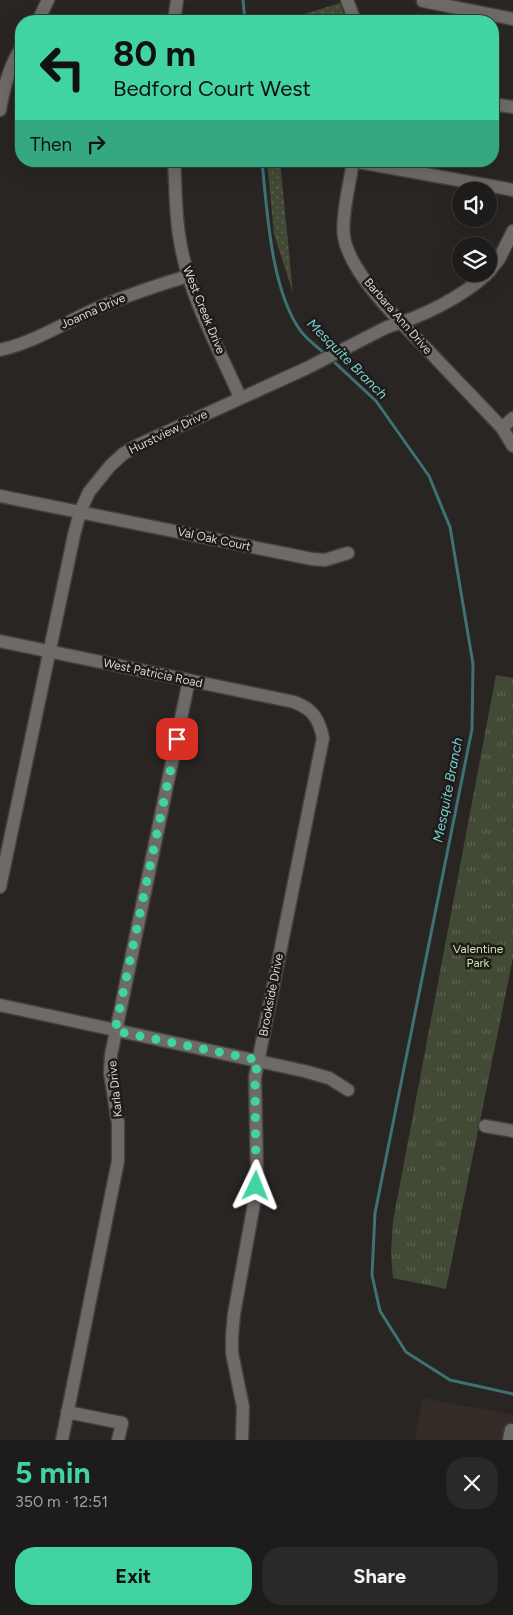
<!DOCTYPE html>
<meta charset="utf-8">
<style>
body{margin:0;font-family:Figtree,sans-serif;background:#2b2927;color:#f1f3f6;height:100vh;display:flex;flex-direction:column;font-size:19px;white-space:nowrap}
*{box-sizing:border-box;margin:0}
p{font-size:16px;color:#a1a1a2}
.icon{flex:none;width:28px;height:28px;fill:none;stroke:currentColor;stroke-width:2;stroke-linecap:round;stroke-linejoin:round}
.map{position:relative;height:1440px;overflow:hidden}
.drawer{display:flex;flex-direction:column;background:#1e1c1a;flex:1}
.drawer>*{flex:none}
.top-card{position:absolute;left:15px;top:15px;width:484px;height:152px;border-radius:20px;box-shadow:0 5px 20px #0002,0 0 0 1px #3c3a39;background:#41d4a1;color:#111;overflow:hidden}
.fabs{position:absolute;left:452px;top:182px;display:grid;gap:10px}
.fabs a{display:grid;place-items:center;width:45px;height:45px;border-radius:50%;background:#1e1c1a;box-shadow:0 5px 20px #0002,0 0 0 1px #3c3a39;font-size:25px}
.pin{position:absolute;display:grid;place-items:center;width:42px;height:42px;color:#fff;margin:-21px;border-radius:10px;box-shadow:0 2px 8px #0006}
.me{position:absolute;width:55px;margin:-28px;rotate:2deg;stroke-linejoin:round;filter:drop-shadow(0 0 4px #0008)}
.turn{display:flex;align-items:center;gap:18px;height:105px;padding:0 15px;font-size:22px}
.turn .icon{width:65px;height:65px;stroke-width:2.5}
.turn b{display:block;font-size:35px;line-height:42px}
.then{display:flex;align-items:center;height:48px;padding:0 15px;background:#0003;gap:10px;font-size:19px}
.round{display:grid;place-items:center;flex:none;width:52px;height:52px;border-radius:20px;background:#2b2927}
.overview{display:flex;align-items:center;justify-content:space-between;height:85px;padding:0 15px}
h1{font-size:30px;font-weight:700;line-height:38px;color:#41d4a1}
.button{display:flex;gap:10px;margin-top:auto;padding:10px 15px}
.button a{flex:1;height:58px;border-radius:20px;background:#41d4a1;color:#111;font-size:20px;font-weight:700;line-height:58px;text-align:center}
.button a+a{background:#2b2927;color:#f1f3f6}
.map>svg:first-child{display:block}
.built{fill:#352c27}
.grass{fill:url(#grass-dots)}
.park{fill:url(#park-tufts)}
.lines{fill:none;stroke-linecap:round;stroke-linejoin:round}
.stream{stroke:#3e7275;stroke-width:3}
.minor-casing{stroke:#434140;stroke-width:15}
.minor{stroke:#6e6a68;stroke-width:12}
.route{stroke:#41d4a1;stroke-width:9;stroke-dasharray:0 16.2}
.labels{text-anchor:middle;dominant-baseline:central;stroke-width:5;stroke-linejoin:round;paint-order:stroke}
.street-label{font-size:12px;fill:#d6d4d3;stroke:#1e1b19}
.park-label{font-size:12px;fill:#cce4a6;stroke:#1e1b19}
.water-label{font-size:14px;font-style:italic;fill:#76cfd5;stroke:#1e1b19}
</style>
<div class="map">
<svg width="513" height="1440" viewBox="0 0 513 1440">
<defs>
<pattern id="grass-dots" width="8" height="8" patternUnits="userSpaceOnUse" patternTransform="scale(1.25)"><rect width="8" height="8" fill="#424a35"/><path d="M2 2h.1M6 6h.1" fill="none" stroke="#5d6351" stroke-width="1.8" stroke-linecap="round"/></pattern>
<pattern id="park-tufts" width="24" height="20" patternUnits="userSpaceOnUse" patternTransform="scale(1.25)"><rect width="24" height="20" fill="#424a35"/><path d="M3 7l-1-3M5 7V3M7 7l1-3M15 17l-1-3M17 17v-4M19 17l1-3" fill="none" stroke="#5d6351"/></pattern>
</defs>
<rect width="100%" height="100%" fill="#282523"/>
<!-- built -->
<path class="built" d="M423,1398l90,17v25h-98z"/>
<!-- grass -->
<path class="grass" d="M340,3l6,18h-64z
M267,161h13l13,132 -19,-59z"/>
<!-- park -->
<path class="park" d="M496,675l17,3v280l-67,331 -53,-11 -2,-25 2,-32z"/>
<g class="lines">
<!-- stream -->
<path class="stream" d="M243,0l2,21
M262,161c5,50 9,128 38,169 6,9 17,16 25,24
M332,360l44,41 53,75 21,51 23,137 -1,65 -97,484 -3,62 8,36 26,41 44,28 63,14"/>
<!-- minor casing -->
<g class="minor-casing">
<path id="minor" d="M347,0l8,21
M423,0v1l90,18
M38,21l10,-21
M174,21l3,-21
M492,104l21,3
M0,110c4,-23 9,-43 21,-62
M174,161c2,26 1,54 6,80 9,55 38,106 60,156
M353,161c-3,22 -12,56 -9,76 6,37 58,87 84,113 24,26 50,52 74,78l11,18
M353,161l160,29
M489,272l10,-13 14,-28
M0,350c32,-7 61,-25 91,-39 32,-15 64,-25 97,-35
M502,428l11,-10
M0,496l312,63 13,1 23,-7
M0,641l294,61c19,7 25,17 29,36l-68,339 2,96 -2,25 -21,116 -2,22v17l11,54 -1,33
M0,887l74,-352 6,-23 9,-20 21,-26 13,-12 15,-9 169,-77 80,-41c33,-9 75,-30 100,-53
M0,1005l304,66 25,7 19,12
M485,1126l28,5
M67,1412l55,11 -4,17
M62,1440l56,-279v-38l-8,-50 1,-18 78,-375
M509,1440l2,-10 2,1"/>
</g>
<!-- minor -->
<use href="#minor" class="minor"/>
</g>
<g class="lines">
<!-- route -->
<path class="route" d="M177,739l-62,292 143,29 -3,17 1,109"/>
</g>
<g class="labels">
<!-- street labels -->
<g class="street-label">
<text transform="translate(204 310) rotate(68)">West Creek Drive</text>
<text transform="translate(93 311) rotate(-24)">Joanna Drive</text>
<text transform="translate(398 316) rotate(49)">Barbara Ann Drive</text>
<text transform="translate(168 432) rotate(-26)">Hurstview Drive</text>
<text transform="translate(214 539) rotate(12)">Val Oak Court</text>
<text transform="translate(153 673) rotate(12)">West Patricia Road</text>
<text transform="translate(271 995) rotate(-79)">Brookside Drive</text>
<text transform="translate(115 1089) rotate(-96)">Karla Drive</text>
</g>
<!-- park labels -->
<g class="park-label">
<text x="478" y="949">Valentine<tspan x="478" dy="14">Park</tspan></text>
</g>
<!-- water labels -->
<g class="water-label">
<text transform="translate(347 359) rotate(45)">Mesquite Branch</text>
<text transform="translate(448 790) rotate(-79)">Mesquite Branch</text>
</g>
</g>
</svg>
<div class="fabs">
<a><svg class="icon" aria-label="sound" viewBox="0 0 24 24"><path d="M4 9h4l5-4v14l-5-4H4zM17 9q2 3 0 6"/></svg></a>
<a><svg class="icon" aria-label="layers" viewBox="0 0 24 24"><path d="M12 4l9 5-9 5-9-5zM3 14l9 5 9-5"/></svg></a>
</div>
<div class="pin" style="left:177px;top:739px;background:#d93025"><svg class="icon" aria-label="arrive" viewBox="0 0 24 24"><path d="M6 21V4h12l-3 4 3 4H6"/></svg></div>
<svg class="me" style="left:256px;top:1186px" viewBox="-20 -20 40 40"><path d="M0-17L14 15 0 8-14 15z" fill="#41d4a1" stroke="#fff" stroke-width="4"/></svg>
<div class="top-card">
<div class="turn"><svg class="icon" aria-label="left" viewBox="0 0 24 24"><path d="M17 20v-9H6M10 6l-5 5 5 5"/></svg><div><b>80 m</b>Bedford Court West</div></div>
<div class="then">Then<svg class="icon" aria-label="right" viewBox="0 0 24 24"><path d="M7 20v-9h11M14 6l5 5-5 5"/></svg></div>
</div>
</div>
<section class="drawer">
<div class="overview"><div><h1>5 min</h1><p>350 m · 12:51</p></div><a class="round"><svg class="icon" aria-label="close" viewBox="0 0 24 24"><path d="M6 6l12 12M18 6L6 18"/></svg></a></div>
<div class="button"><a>Exit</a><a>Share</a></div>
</section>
